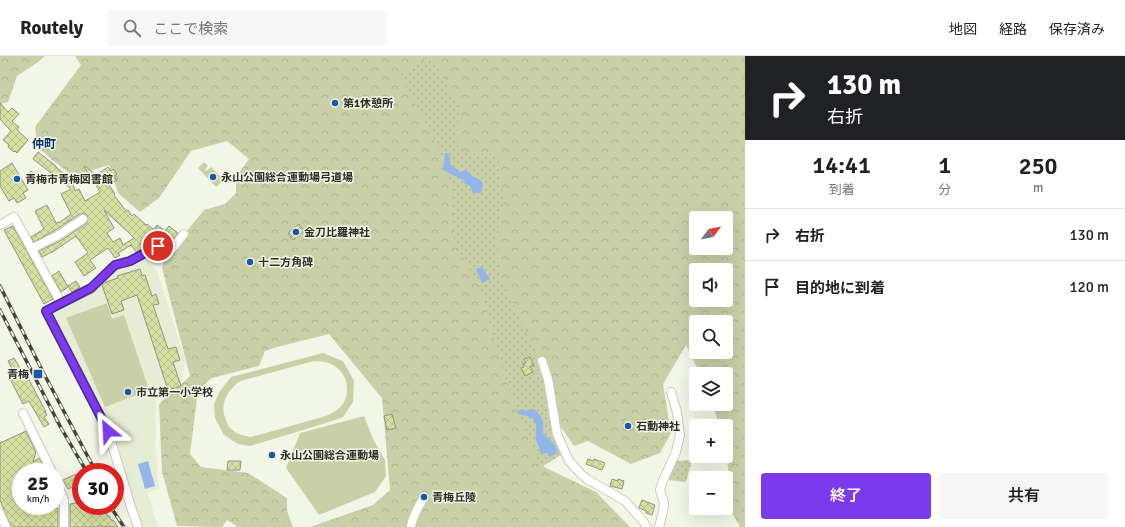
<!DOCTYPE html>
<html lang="ja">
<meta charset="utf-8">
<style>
body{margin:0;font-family:Signika,"Noto Sans JP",sans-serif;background:#f6f6f6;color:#222;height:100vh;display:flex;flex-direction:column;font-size:15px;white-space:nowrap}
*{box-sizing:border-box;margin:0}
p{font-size:13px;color:#767676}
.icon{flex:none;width:22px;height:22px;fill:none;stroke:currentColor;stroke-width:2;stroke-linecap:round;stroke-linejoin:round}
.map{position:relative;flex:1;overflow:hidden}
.sheet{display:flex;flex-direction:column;background:#fff;width:380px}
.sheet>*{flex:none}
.guide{background:#202124;color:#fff;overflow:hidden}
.needle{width:26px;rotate:58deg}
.tools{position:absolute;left:689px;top:155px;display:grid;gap:8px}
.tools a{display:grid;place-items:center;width:44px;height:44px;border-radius:4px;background:#fff;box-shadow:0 4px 16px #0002;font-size:20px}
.speed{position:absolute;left:12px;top:407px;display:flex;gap:8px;font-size:20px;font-weight:700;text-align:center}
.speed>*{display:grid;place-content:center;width:52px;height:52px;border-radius:50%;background:#fff;box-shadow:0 4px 16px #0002;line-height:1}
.speed small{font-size:10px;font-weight:400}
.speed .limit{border:6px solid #d22;background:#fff;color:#111}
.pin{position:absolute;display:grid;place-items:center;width:34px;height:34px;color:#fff;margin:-17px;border:2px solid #fff;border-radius:50%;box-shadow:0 1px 4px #0007}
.me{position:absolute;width:44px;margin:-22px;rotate:333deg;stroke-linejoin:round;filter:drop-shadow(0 0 3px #0008)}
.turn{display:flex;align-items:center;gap:14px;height:84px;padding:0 16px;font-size:18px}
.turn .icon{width:52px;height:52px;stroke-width:2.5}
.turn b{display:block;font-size:28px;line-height:34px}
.eta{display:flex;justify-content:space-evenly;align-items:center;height:68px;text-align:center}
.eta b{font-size:24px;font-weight:600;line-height:28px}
.cta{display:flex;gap:8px;margin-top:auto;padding:8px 16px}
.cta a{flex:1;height:46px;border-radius:4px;background:#7c3aed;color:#fff;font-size:16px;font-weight:600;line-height:46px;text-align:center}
.cta a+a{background:#f6f6f6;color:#222}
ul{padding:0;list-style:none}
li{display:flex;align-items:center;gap:12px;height:52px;padding:0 16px;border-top:1px solid #e0e0e0}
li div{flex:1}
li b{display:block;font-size:15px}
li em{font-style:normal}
header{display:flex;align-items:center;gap:24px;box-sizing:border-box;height:56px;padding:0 20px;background:#fff;border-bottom:1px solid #e0e0e0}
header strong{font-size:19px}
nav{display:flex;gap:22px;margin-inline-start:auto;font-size:14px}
.search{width:280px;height:36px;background:#f6f6f6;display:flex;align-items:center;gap:10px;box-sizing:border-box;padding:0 14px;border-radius:4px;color:#767676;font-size:15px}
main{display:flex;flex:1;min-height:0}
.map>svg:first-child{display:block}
.built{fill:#e7ecd4}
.grass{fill:#c9d0a8;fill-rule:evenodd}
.forest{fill:url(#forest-crowns);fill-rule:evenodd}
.park{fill:url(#park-dots)}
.water{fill:#92b6e9}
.building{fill:url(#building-cross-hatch);stroke:#919485;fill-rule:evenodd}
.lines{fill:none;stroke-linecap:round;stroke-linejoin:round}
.street-casing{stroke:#c9ccbc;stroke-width:10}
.street{stroke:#fff;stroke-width:8}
.rail-casing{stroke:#43453d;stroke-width:3.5}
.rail{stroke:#f2f6e6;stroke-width:2;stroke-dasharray:6;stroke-linecap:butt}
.route-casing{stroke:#51269a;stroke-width:10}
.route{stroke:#7c3aed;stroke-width:7}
.poi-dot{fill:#1a57a8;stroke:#f2f6e6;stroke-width:1.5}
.labels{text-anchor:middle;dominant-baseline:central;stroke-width:3;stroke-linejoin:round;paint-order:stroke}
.poi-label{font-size:11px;font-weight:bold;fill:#2c2d27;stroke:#f2f6e6;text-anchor:start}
.neighbourhood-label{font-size:12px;font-weight:bold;fill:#0d3367;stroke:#f2f6e6}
</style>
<header>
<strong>Routely</strong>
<div class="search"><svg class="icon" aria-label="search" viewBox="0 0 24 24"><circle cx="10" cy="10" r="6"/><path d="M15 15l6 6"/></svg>ここで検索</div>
<nav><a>地図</a><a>経路</a><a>保存済み</a></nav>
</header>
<main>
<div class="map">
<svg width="745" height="471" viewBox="0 0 745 471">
<defs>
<pattern id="forest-crowns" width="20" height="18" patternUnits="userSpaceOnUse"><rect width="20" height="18" fill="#c9d0a8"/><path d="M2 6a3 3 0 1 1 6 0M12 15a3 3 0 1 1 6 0" fill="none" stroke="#adb391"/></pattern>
<pattern id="park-dots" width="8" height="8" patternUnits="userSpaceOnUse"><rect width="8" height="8" fill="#c9d0a8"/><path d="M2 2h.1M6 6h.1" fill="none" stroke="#adb391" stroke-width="1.8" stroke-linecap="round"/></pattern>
<pattern id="building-cross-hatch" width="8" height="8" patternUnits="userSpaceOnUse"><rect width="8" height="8" fill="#d5e0a1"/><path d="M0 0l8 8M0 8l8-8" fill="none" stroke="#b7c08b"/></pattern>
</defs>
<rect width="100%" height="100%" fill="#f2f6e6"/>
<!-- built -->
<path class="built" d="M141,202l16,13 28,89 -4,26 -26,10 1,11 -1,36 4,46 -12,3 11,35h-17l-30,-97 -65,-119 45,-22 24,-24z"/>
<!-- grass -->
<path class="grass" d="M204,106l4,4 -3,4 1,1 5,-4 13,13 -8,7 -18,-19z
M107,247l5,16 12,-4 25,75 -44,17 -39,-89z
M323,297l20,8 11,20 -1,21 -10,15 -20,7 -73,22 -12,-2 -14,-9 -9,-17 -1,-14 6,-13 11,-14zM314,305c4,1 11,0 15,2 15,6 22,22 16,37 -3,8 -12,13 -19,16l-75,21c-8,-1 -15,-3 -21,-9 -2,-2 -3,-5 -4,-8 -7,-16 1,-29 14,-39z
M364,360l9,23 12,21 1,16 -11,16 -56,23 -33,-47 14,-35z"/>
<!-- forest -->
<path class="forest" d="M0,0h45l-7,6 -21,14 -9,26 -8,2z
M75,0h670v471h-5l-12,-21 3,-21 -5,-29v-30h-6l-8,-22h14v-30h-26l-14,-29 -23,39 8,49 -11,20 -29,11 -43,-23 -14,5 -22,-32 -63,-123 15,83 40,93 52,25 34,35h-320l63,-22 17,-15 -8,-92 -53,-64 -52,13 -12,4 -6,15 -47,12 -14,12 -8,64 11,13 47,6 39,25v13l6,16h-55l-11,-7 -5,7 -45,-1 -15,-54 -3,-68 31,-28 -28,-108 4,-12 38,-46 21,-6 11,-11v-16l13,-18 -22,-18 -36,10 -32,47 -19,14 -22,-19 -9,-28 -36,11 -21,-16 -14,-13 -3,-20 46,-62zM696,162h30v30h-30zM696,214h30v30h-30zM696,266h30v30h-30z"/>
<!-- park -->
<path class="park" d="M430,0l29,50 -2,39 11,9h29l7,45 -8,38 4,39 38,80 14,58 17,36 -29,18 -36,-94 -22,-80 -28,-54 -2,-54 -20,-52 -32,-59z
M692,404l-6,22 -19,-2 8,-19z"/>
<!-- water -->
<path class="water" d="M445,97h3l2,5 -1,5 11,9 6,-2c3,2 5,5 8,7 11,5 9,5 7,16h-8l-3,-7 -5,-2 -2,-4 -20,-10z
M482,211l8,12 -8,4 -6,-14z
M521,353l5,2 7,-2c10,6 11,12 10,24 7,6 12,11 15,19l-8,5 -3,-4h-7c0,-6 -2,-8 -4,-13 -1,-3 0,-7 0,-10 1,-12 -7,-14 -17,-16l-1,-3z
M148,405l7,25 -10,3 -7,-25z"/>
<!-- building -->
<path class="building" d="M0,47l8,9 4,-4 7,6 -7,7 7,6 -2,3 11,10 -11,13 -2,-2 -1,1 -6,-5 1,-2 -6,-5 8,-9 -11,-12z
M38,96l18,14v1l16,14 3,10 4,-2 6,12 15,-9 -8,-14 -5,6 -5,-4 6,-7 -4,-6 1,-1 11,9 12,-8 3,4 2,-2 4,5 -3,2 3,4 -8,5 6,9 -1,1 12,16 2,-1 4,6 2,-2 12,11 1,-1 7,6 3,-5 8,6 4,-5 9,7 -8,10 -6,-1 -11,-8 -10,10 2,3 -9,5 -5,-7 -13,8 2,2 -5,3 -7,-10 -18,12 6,8 -12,8 -9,-14 13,-9 -12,-17 -22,15 -12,6 -3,-6 21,-10 26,-17 2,-5 -2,-5h-6l-26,17 -20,11 -3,-5 13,-8 -9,-18 12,-6 9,18 3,-1v1l12,-9 -10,-20 10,-5 -19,-17 -1,1 -18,-14zM104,154l25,23 5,5 -11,7 -3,-7 -7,4 -6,-9 7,-5z
M12,107l16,27 -5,3 3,5 -9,5 -3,-5 -5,3 -9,-15v-15z
M31,115l8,7 -4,4 -8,-6z
M299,168l5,7 -11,9 -5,-7z
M13,170l40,73 -9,5 -40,-74z
M140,213l2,7 3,-1 7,21 4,-2 3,10 -6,1 15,44 8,-2 4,13 -7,2 8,24 -13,4 -31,-95 -16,6 3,9 -12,4 -10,-29 4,-3 12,-4 -1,-2z
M59,215l9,16 -7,5 -9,-16z
M76,225l4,6 -8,5 -4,-6z
M530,301l4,8 -4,2 3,5 -8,4 -4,-8 3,-1 -1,-3 3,-1 -2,-4z
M14,302l9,15 2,-1 21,40h-1l2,3 -3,2 5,7 -5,3 -15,-26 -6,3 -13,-25 6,-2 -8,-16z
M392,358l4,14 -9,2 -3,-14z
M624,367h8l-1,7h-7z
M26,375l10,21 -3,10 6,-4 6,12 -4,2h-20v34h20l2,6 15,-4v19h-47l-11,-27v-57z
M588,403l5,2 1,-2 11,4 -3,7 -16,-6z
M228,405h13l-1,9h-13z
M76,418l5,9 -13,6 -5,-9z
M612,423l6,2v-2l6,2 -2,8 -12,-3z
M642,444l13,5 -3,10 -6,-2v-2l-7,-3z
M81,446v7l14,-3h9l2,8h1v1l3,2v2l4,2 4,6 -22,-1v1h-26v-23z"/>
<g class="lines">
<!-- street casing -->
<g class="street-casing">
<path id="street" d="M0,169l14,-8 47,86
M31,193l26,-13 26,-17
M542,305l6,18 9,55 12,27 12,13 6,5 38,22 18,20 4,6
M23,357l29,59
M55,422l9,22v27
M0,457l6,14
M138,471l-7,-20 -23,-76 -62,-120 45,-22 24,-24 15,-4 28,-15 14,3 12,-15
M411,471c1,-10 7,-19 12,-28
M659,471l4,-15 1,-9 -4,-13 2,-7 14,-31 4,-17 -3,-23 -6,-20"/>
</g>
<!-- street -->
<use href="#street" class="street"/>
<!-- rail casing -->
<g class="rail-casing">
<path id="rail" d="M0,230l43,86 53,100
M0,254l60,116 15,26 12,20
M110,450l14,21"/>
</g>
<!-- rail -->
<use href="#rail" class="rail"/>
</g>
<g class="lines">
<!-- route casing -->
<g class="route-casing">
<path id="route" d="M108,375l-62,-120 45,-23 24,-23 15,-4 28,-15"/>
</g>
<!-- route -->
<use href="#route" class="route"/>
</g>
<!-- markers -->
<g class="poi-dot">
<circle cx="335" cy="47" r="4"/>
<circle cx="213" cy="121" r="4"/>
<circle cx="17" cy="123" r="4"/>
<circle cx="296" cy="176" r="4"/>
<circle cx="250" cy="206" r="4"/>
<rect x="33" y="313" width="10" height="10" rx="2"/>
<circle cx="128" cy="336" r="4"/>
<circle cx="628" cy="370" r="4"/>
<circle cx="272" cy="399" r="4"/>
<circle cx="424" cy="441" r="4"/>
</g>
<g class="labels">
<!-- poi labels -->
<g class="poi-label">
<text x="343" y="47">第1休憩所</text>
<text x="221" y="121">永山公園総合運動場弓道場</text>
<text x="25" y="123">青梅市青梅図書館</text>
<text x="304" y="176">金刀比羅神社</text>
<text x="258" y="206">十二方角碑</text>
<text x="29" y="318" text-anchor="end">青梅</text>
<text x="136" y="336">市立第一小学校</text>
<text x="636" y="370">石動神社</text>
<text x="280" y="399">永山公園総合運動場</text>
<text x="432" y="441">青梅丘陵</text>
</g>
<!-- neighbourhood labels -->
<g class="neighbourhood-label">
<text x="44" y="88">仲町</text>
</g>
</g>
</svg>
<div class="tools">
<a><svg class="needle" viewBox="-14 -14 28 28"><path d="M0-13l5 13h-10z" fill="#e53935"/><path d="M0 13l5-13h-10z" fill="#767676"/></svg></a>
<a><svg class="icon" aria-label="sound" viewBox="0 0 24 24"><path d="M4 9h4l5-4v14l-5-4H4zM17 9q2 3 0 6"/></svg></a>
<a><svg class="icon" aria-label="search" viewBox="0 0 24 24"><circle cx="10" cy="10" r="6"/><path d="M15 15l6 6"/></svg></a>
<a><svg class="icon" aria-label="layers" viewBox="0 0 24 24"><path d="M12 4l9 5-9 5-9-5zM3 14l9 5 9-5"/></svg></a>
<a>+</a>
<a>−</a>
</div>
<div class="speed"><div>25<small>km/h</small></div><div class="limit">30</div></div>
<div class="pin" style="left:158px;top:190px;background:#d93025"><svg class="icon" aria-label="arrive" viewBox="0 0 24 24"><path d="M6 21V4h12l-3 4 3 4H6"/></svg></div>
<svg class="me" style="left:108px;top:375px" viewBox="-20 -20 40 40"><path d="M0-17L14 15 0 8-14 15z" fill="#7c3aed" stroke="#fff" stroke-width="4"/></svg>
</div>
<section class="sheet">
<div class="guide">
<div class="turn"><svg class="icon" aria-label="right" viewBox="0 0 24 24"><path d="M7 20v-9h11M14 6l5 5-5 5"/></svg><div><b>130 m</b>右折</div></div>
</div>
<div class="eta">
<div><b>14:41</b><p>到着</p></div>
<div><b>1</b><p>分</p></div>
<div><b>250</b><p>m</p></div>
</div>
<ul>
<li><svg class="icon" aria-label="right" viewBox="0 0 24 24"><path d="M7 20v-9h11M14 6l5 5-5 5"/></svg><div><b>右折</b></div><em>130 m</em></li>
<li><svg class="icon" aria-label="arrive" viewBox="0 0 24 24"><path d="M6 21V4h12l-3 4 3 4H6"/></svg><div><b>目的地に到着</b></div><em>120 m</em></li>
</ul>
<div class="cta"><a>終了</a><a>共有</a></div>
</section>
</main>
